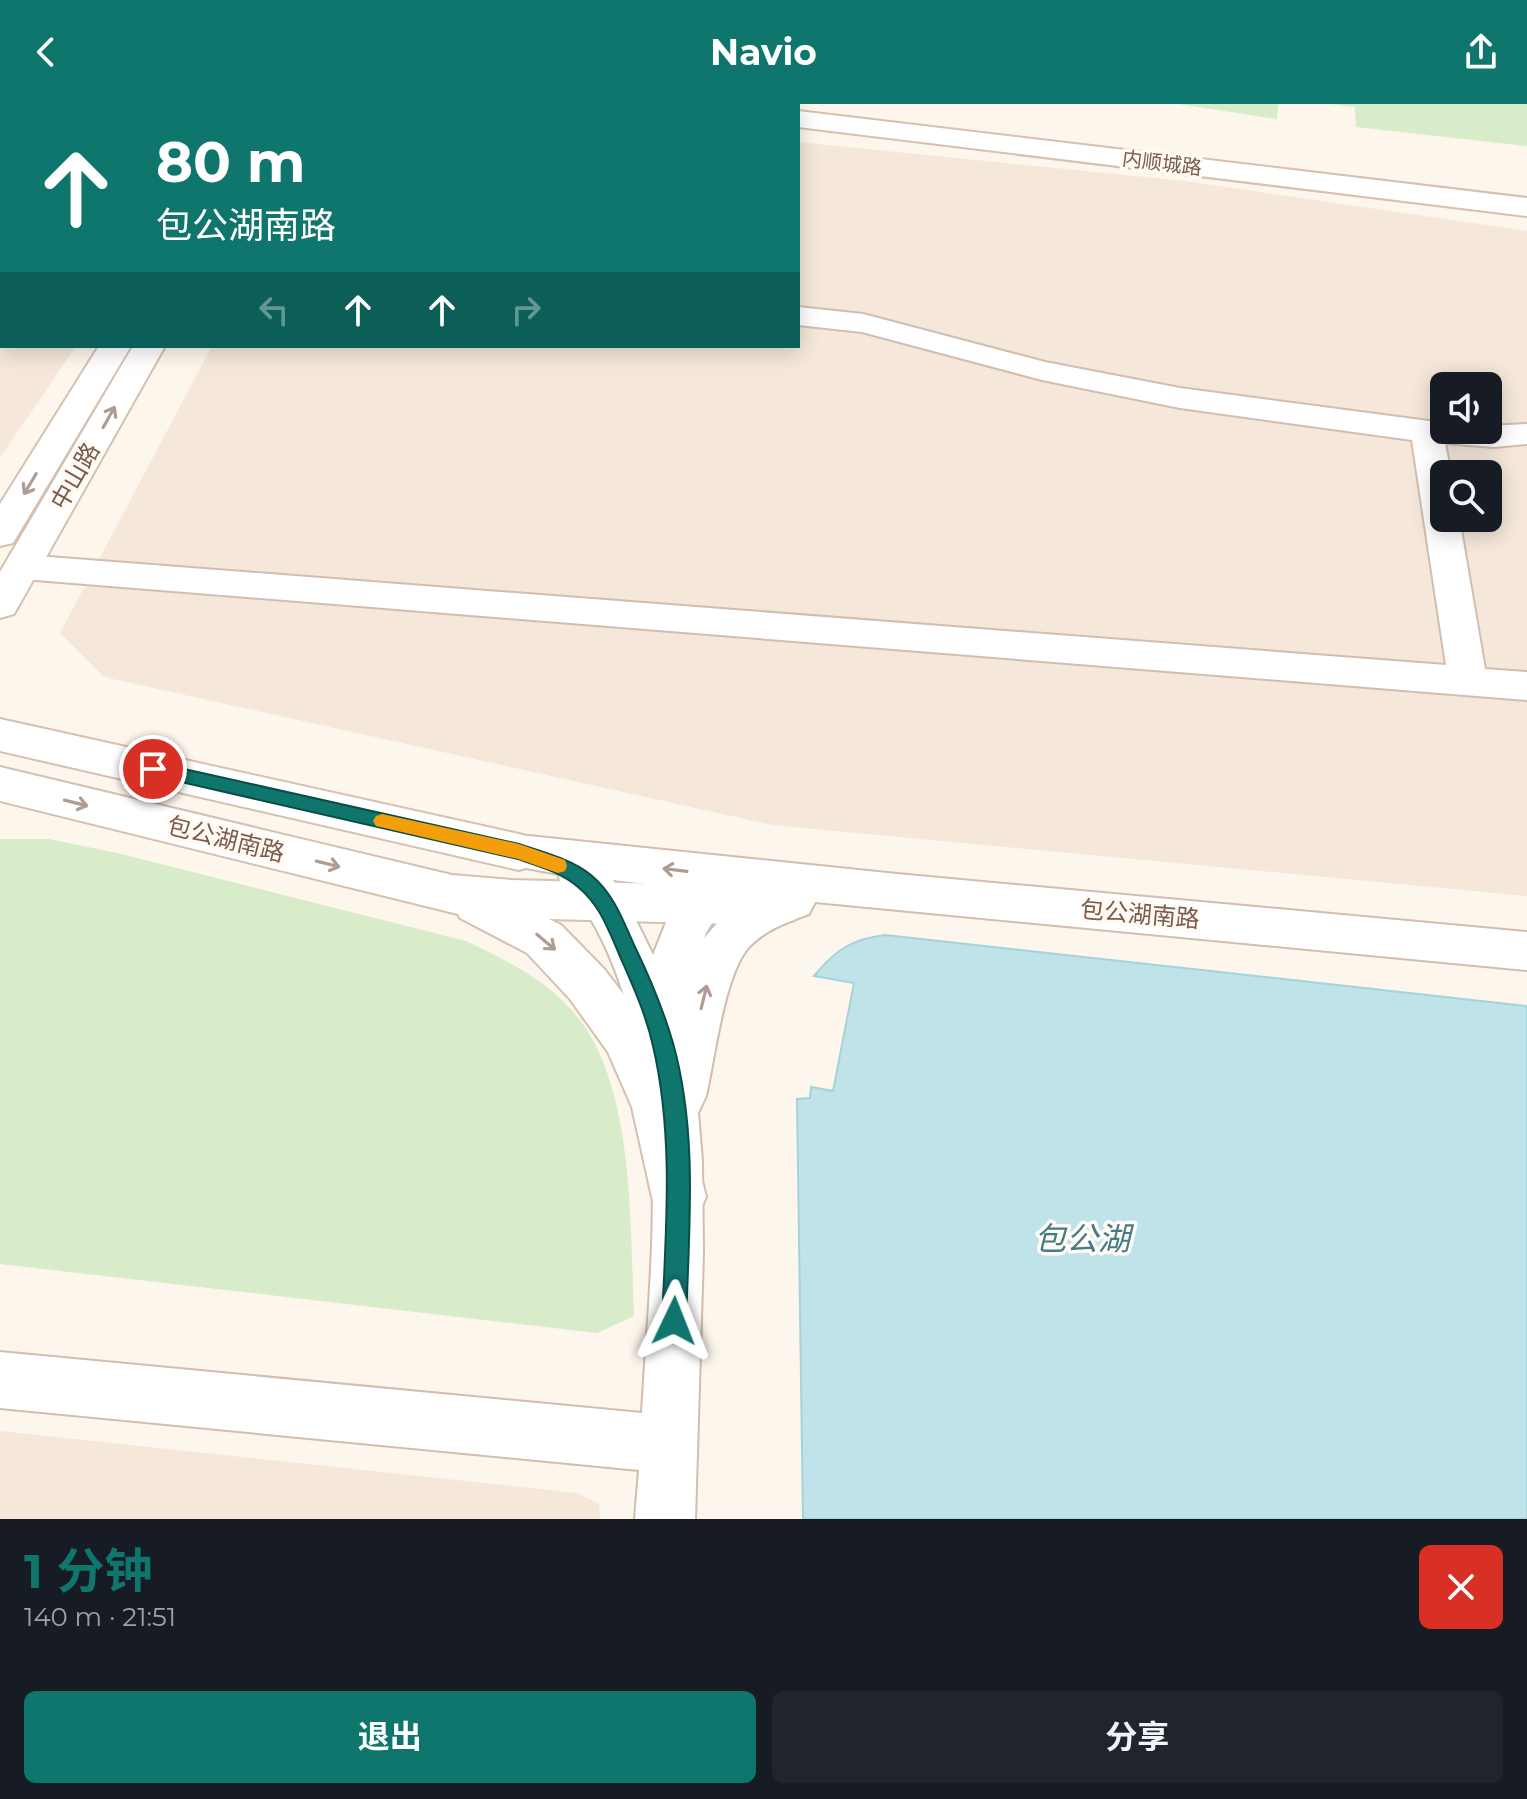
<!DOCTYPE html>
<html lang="zh">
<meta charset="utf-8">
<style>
body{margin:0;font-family:Montserrat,"Noto Sans SC",sans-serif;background:#20242c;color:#f1f3f6;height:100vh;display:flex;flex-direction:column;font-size:30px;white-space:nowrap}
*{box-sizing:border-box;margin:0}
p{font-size:26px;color:#9ea1a6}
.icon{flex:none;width:44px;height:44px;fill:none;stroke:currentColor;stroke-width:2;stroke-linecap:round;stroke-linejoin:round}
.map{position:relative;height:1415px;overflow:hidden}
.panel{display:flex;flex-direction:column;background:#171b24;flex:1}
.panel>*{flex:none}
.hud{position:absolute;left:0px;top:0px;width:800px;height:244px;box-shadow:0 4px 20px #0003;background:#0f766e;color:#fff;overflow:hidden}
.fabs{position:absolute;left:1430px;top:268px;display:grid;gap:16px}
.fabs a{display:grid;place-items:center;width:72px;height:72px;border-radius:12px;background:#171b24;box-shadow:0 4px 20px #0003;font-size:40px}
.pin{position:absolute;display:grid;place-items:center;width:68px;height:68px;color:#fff;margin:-34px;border:4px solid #fff;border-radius:50%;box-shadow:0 2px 8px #0007}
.me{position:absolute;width:88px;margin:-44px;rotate:2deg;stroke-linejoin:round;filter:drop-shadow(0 0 6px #0008)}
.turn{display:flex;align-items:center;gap:28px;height:168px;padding:0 24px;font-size:36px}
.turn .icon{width:104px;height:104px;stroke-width:2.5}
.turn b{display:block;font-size:56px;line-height:68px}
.lanes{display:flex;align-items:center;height:76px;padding:0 24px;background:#0003;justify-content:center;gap:40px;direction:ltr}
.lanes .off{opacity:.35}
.round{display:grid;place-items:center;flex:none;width:84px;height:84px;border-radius:12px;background:#20242c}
.head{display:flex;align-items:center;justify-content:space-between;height:136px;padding:0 24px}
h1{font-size:48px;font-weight:700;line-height:60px;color:#0f766e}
.primary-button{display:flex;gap:16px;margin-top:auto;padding:16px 24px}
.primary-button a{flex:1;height:92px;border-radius:12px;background:#0f766e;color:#fff;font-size:32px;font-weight:700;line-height:92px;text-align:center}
.primary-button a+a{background:#20242c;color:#f1f3f6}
header{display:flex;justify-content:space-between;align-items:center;height:104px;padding:0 24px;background:#0f766e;color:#fff;font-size:36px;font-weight:700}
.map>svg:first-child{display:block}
.residential{fill:#f5e8da;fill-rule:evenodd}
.green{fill:#d8ecc9}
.water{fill:#bfe3e8;stroke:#a5d3da;stroke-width:2}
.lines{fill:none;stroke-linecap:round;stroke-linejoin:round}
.street-casing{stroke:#d1beb0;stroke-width:4}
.secondary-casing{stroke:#d6c0b0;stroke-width:4}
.street{fill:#fff;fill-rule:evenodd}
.secondary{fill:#fff;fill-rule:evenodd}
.oneway{stroke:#af9d94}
.route{fill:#0f766e;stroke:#0a4d48;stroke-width:2}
.slow{fill:#f59e0b}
.labels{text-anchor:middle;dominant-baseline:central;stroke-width:7;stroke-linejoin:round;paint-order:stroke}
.far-street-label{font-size:20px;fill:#7a5c4d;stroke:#fffaf3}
.street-label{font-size:24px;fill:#7a5c4d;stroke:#fffaf3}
.near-water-label{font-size:32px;font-style:italic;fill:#437c86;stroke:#fffaf3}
</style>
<header><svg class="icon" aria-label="back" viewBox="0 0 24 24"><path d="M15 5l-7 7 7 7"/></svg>Navio<svg class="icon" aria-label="share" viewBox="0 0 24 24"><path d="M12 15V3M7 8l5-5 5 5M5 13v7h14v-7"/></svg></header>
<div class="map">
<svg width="1527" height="1415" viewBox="0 0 1527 1415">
<rect width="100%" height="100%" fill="#fdf6ec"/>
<!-- residential -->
<path class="residential" d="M0,9l2,233h74l-76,112z
M798,38l387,39 342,50v665l-755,-71 -668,-148 -44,-44 152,-287h586zM1444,282h44v44h-44zM1444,370h44v44h-44z
M0,1327l577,62 22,11 1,15h-600z"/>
<!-- green -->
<path class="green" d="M1178,0h100l-1,15 -7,-1z
M1330,0h197v42l-171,-19 -1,-20z
M0,735h49l68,14 349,88c42,20 85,41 114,79 55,73 50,208 54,296l-37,17 -597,-69z"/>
<!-- water -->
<path class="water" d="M885,831l642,71v513h-724l-6,-420 13,-1 1,-11 22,4 21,-108 -40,-7c21,-26 38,-37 71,-41z"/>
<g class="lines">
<!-- street casing -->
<g class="street-casing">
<path id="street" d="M798,203l65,7 182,48 135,26 264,35v7h44v-4l39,-2v20l-33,3 -49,-4 6,31h-7v44h15l26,151 42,3v28l-1504,-121 -13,-3 -5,-9 5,-9 13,-3 1423,110 -34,-225 -232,-32 -138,-28 -180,-48 -64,-7z
M519,731l378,39 630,58v38l-712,-68 -6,12c-22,8 -44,16 -60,33 -25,28 -34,110 -43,149l-8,17 4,48 1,92 -8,266h-60l4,-49 -639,-62v-56l642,61c7,-126 24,-259 -8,-383 -10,-38 -24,-80 -45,-114 -9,-14 -31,-26 -30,-42l-55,-10 -6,-12 6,-12zM613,776l75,9 -19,26 -16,40 -27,-55zM745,791l11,1 -28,15 -24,27c8,-22 26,-28 41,-43z"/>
</g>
<!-- secondary casing -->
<g class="secondary-casing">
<path id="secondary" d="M250,0h26l-27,2z
M542,0h44l-45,2z
M669,0h42l1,2h-42z
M798,7l729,87v18l-729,-89z
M0,13l2,1v16l-2,-1z
M99,242h32l-118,197 -13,3v-42z
M133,242h32l-151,268 -14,4v-46z
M0,615l519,115 16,5 7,13 -7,13 -16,5 -519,-119z
M0,663l452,108 60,5 266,7 16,5 7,14 -7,14 -16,5 -229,-6 12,6 43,44 41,53 39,85 22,90 -8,18 -19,8 -19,-8 -8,-18 -20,-90 -24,-55 -38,-53 -43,-46 -67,-35 -2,-4 -458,-113z"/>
</g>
<!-- street -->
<use href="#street" class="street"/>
<!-- secondary -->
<use href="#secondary" class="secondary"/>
</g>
<!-- one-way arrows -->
<defs><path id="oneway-shaft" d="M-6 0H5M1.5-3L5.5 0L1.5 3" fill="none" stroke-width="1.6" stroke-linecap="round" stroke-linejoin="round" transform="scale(2)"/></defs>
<g class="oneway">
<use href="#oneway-shaft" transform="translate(109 313) rotate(-61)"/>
<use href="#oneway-shaft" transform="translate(30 380) rotate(121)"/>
<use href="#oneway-shaft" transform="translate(76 699) rotate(14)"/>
<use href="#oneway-shaft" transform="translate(328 760) rotate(14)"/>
<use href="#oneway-shaft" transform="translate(675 766) rotate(-173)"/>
<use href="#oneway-shaft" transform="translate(546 838) rotate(40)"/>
<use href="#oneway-shaft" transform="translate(704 893) rotate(-76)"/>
</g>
<!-- route -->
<path class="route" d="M153,658l366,82c24,8 52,15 72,31 23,19 32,46 44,72 15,31 28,62 38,96 25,89 16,186 13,278l-3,8 -9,3 -8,-3 -4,-8c4,-92 12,-185 -9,-275 -7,-32 -21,-62 -34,-92 -11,-25 -19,-49 -41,-67 -17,-15 -40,-21 -60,-28l-372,-85 -2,-5z"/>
<!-- slow -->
<path class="slow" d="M382,710l137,30 46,16 2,6 -2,5 -7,2 -40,-14 -142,-33 -3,-5 3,-5z"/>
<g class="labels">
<!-- far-street labels -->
<g class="far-street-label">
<text transform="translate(1162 59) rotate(7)">内顺城路</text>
</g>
<!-- street labels -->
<g class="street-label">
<text transform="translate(75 372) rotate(-60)">中山路</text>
<text transform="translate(226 735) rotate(14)">包公湖南路</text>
<text transform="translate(1140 810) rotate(5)">包公湖南路</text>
</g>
<!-- near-water labels -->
<g class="near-water-label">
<text x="1082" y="1134">包公湖</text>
</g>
</g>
</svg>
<div class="fabs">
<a><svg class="icon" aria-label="sound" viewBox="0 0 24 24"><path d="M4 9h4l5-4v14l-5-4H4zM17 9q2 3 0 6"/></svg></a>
<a><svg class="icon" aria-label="search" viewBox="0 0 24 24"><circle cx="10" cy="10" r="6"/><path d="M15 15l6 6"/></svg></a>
</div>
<div class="pin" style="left:153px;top:665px;background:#d93025"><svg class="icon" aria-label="arrive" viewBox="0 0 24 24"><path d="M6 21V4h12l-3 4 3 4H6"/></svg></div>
<svg class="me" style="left:674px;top:1217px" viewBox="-20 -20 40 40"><path d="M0-17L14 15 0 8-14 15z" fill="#0f766e" stroke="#fff" stroke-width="4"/></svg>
<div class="hud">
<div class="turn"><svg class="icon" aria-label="ahead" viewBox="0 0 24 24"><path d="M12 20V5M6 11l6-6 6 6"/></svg><div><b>80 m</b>包公湖南路</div></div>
<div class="lanes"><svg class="icon off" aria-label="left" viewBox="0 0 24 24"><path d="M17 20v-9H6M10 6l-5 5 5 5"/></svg><svg class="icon" aria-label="ahead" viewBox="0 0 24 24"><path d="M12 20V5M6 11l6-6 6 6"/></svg><svg class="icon" aria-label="ahead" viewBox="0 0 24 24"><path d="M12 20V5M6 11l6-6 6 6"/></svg><svg class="icon off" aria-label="right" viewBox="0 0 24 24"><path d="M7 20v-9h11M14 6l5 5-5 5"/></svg></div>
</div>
</div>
<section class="panel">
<div class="head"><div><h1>1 分钟</h1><p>140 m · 21:51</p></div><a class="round" style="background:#d93025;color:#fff"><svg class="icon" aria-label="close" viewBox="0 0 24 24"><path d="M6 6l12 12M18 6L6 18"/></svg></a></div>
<div class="primary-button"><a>退出</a><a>分享</a></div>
</section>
